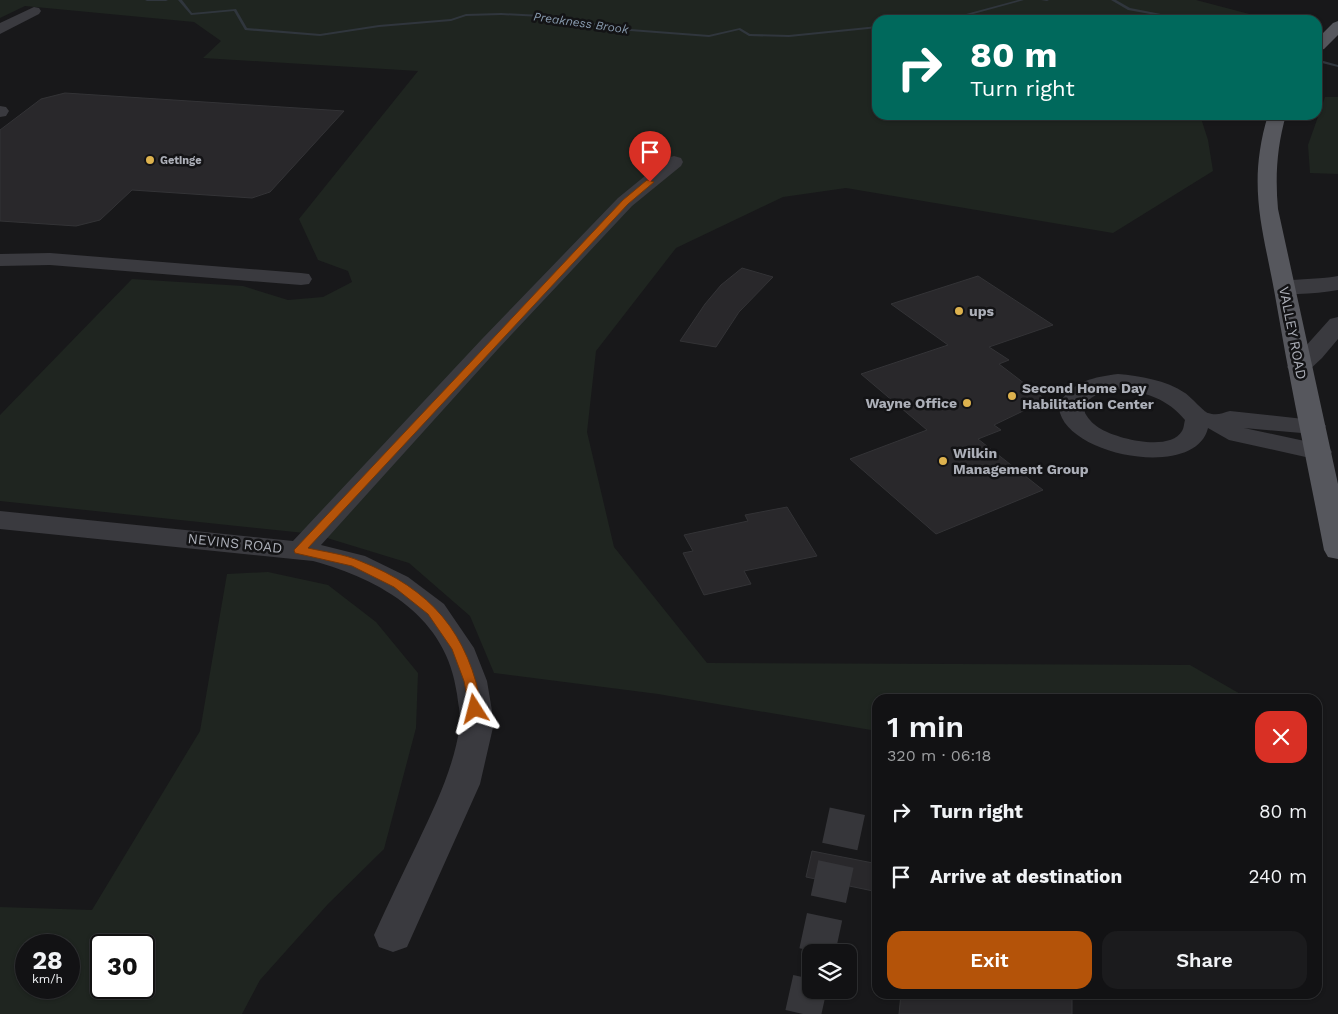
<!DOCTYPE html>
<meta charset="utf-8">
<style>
body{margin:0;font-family:"Work Sans",sans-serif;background:#1b1b1d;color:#f1f3f6;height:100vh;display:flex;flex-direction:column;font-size:19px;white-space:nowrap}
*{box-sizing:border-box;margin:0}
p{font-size:16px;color:#9c9ea0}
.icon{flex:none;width:28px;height:28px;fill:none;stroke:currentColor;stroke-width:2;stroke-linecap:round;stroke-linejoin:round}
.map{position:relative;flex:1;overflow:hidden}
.sheet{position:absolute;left:872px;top:694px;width:450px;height:305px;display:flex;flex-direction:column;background:#121214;border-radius:15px;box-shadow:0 1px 4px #0004,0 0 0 1px #313234}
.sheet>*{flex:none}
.top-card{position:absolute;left:872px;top:15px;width:450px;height:105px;border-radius:15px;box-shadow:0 1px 4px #0004,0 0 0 1px #313234;background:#00695c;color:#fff;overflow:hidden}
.controls{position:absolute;left:802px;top:944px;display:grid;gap:10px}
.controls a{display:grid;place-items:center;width:55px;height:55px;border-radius:10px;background:#121214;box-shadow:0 1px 4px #0004,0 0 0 1px #313234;font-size:25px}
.speed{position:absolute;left:15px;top:934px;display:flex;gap:10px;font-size:25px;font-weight:700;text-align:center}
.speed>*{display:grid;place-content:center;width:65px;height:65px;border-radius:50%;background:#121214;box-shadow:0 1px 4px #0004,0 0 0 1px #313234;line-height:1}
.speed small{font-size:12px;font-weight:400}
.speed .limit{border:2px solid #111;border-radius:8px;background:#fff;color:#111}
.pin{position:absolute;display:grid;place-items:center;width:42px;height:42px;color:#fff;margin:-51px -21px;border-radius:50% 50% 50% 0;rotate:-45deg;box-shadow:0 0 5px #0007}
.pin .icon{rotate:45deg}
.me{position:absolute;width:55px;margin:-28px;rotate:351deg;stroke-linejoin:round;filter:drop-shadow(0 0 4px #0008)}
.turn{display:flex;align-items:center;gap:18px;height:105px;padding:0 15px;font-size:22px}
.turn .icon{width:65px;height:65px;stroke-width:2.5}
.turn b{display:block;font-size:35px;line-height:42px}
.round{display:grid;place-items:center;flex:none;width:52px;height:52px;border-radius:15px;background:#1b1b1d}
.headline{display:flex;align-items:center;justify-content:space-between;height:85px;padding:0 15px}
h1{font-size:30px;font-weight:600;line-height:38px}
.cta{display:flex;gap:10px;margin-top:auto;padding:10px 15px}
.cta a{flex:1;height:58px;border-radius:15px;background:#b45309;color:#fff;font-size:20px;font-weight:600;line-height:58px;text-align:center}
.cta a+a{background:#1b1b1d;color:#f1f3f6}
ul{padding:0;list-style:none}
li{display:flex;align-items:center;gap:15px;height:65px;padding:0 15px}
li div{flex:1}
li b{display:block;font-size:19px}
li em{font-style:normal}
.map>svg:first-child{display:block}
.green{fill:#1f2520;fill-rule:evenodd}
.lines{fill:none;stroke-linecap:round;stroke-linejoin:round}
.stream{fill:#30363d;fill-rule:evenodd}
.building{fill:#29282b;stroke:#333336}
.minor-tunnel{stroke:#36363a;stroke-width:36;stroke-dasharray:36 18;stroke-linecap:butt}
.minor{fill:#3a3a3f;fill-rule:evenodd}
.major{fill:#56575d;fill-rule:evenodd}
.route{fill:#b45309;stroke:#753606}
.poi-dot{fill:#ddb24e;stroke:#131315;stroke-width:2}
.labels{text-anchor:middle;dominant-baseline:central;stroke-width:5;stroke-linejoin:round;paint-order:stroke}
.far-poi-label{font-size:11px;font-weight:bold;fill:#acafb8;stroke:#131315;text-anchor:start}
.far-water-label{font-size:12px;font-style:italic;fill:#889baf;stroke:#131315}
.poi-label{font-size:14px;font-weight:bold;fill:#acafb8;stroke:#131315;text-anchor:start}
.street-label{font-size:14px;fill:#acafb8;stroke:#131315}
</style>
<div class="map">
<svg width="1338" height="1014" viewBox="0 0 1338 1014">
<rect width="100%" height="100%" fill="#18181a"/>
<!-- green -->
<path class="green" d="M0,0h1196l76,20h-394v95h322l8,25 5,31 -100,62 -267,-45 -63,9 -107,51 -80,103 -9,81 27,115 93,116 483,2 59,34h-371l-1,32 -219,-37 -164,-21 -24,-57 -61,-53 -95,-29 -314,-33v-86l132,-136 111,7 45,14 35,-3 29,-15 -4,-11 -30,-11 -19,-41 119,-148 -215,-13 18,-17 -27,-19 -169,-16 -25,12z
M1325,97h13v77l-28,-1 -2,-28z
M268,572l60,13 48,37 42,51 -2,55 -32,121 -56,55 -68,76 -18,34h-242v-107l92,3 108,-179 27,-157zM26,945h43v43h-43zM101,945h43v43h-43z"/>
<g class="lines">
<!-- stream -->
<path class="stream" d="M145,0h23l-2,1h-19z
M178,0h4l10,13 44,-4 11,19 73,6 59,-9 72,-6 15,-5 35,-1 41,2 33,8h19l23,5 92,7 31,-7 10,6 39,1 89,-9v2l-89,9 -40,-1 -10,-6 -30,7 -92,-7 -23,-5h-19l-33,-8 -41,-2 -35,1 -15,5 -72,6 -59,9 -75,-6 -11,-19 -43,4z
M1018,0h6l-69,19 -54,1 2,-1 52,-2z
M1041,0h8l-2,1z
M1111,0h5l14,8 62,12h-9l-55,-10z
M1320,60l18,5v2l-20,-5v-2z"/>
</g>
<!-- building -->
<path class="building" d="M65,93l279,18 -74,81 -18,6 -120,-8 -32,30 -24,6 -76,-5v-91l41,-31z
M742,268l31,9 -34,35 -23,35 -36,-6 25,-37 16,-19z
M978,276l75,49 -64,22 20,13 -10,4 47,36 -52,25 7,5 -23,9 65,51 -107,44 -86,-75 77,-29 -66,-56 87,-29 -57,-41z
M787,507l30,49 -73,15 7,13 -47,11 -21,-42 10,-2 -9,-16 64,-14 -3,-6z
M812,851l66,13v28l-72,-15z
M901,994h171v20h-173z"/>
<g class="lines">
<!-- minor-tunnel -->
<path class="minor-tunnel" d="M817,952l33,-153
M803,1014l8,-36"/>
<!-- minor -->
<path class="minor" d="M34,7l5,1 2,3 -2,3 -39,20v-11z
M0,106l6,1 3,4 -3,5 -6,1z
M674,156l7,2 2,4 -2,4 -49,40 -134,143 -177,196 44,11 43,21 36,27 30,44 13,33 7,42 -14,61 -73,163 -14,5 -14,-5 -5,-12c14,-31 29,-62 44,-93 18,-38 36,-75 42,-117 1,-10 -2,-21 -3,-31 -10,-77 -75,-114 -144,-133l-313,-32v-18l293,30 189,-202 136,-141 49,-40z
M50,253l251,20 8,1 3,5 -3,5 -8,1 -251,-20 -50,1v-12z
M1338,276v14c-19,3 -42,6 -61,2l-3,-5 3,-5c20,-4 41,-2 61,-6z
M1338,317v22l-16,19 -15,14 -8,2 -8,-2 -4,-5 43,-48z
M1118,374c22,2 48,6 67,19 6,4 19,19 23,20 9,3 14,0 22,-2l92,10 4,5 -4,5 -9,3 -69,-6 84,18 4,6 -4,6 -9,2 -90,-20 -21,-12c-12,51 -135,29 -148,-15 -1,-3 0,-8 0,-11 14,-21 34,-25 58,-28zM1118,389c26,2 50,10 67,31 -1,3 -1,8 -3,11 -12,21 -64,8 -81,-2 -7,-4 -12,-9 -16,-16l-1,-9c11,-10 20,-14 34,-15z"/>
<!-- major -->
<path class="major" d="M1338,21v14l-14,14 -6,2v-13l15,-15z
M1268,115h18c-9,31 -11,62 -8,94l60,275v75l-10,-2 -4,-7c-16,-83 -34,-166 -48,-249 -12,-70 -30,-113 -8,-186z"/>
</g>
<!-- route -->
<path class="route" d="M647,180l7,2 -26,22 -320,344c17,4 36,6 52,13 71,28 109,72 122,148l-2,3h-10l-6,-31 -12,-32 -24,-35 -34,-27 -42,-21 -57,-13 -1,-3 329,-350z"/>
<!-- markers -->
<g class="poi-dot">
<circle cx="150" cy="160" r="5"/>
<circle cx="959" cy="311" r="5"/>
<circle cx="1012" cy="396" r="5"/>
<circle cx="967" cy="403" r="5"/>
<circle cx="943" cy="461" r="5"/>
</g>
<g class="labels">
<!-- far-poi labels -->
<g class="far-poi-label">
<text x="160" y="160">Getinge</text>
</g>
<!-- far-water labels -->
<g class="far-water-label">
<text transform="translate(581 23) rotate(8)">Preakness Brook</text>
</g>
<!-- poi labels -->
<g class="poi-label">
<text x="969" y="311">ups</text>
<text x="1022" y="388">Second Home Day<tspan x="1022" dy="16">Habilitation Center</tspan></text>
<text x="957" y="403" text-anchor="end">Wayne Office</text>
<text x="953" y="453">Wilkin<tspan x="953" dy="16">Management Group</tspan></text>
</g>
<!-- street labels -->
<g class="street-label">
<text transform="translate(1293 333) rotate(79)">VALLEY ROAD</text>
<text transform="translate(235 543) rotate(6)">NEVINS ROAD</text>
</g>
</g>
</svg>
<div class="controls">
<a><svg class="icon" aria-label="layers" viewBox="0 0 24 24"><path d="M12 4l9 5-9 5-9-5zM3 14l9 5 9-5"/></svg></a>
</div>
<div class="speed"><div>28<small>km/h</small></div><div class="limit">30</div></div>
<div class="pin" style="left:650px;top:182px;background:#d93025"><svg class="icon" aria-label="arrive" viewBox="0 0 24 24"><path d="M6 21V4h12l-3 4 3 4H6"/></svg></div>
<svg class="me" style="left:475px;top:709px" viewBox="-20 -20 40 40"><path d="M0-17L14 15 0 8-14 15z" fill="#b45309" stroke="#fff" stroke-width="4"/></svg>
<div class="top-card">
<div class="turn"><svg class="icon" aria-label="right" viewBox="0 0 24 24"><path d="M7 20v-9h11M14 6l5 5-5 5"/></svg><div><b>80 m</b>Turn right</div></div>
</div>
<section class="sheet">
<div class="headline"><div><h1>1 min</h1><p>320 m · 06:18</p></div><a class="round" style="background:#d93025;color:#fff"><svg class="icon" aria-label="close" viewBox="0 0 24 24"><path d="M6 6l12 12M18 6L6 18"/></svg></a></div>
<ul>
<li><svg class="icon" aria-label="right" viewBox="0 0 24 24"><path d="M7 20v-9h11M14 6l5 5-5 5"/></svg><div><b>Turn right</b></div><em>80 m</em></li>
<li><svg class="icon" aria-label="arrive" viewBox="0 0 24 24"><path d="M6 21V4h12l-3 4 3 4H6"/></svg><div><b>Arrive at destination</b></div><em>240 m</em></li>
</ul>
<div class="cta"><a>Exit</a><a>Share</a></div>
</section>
</div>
